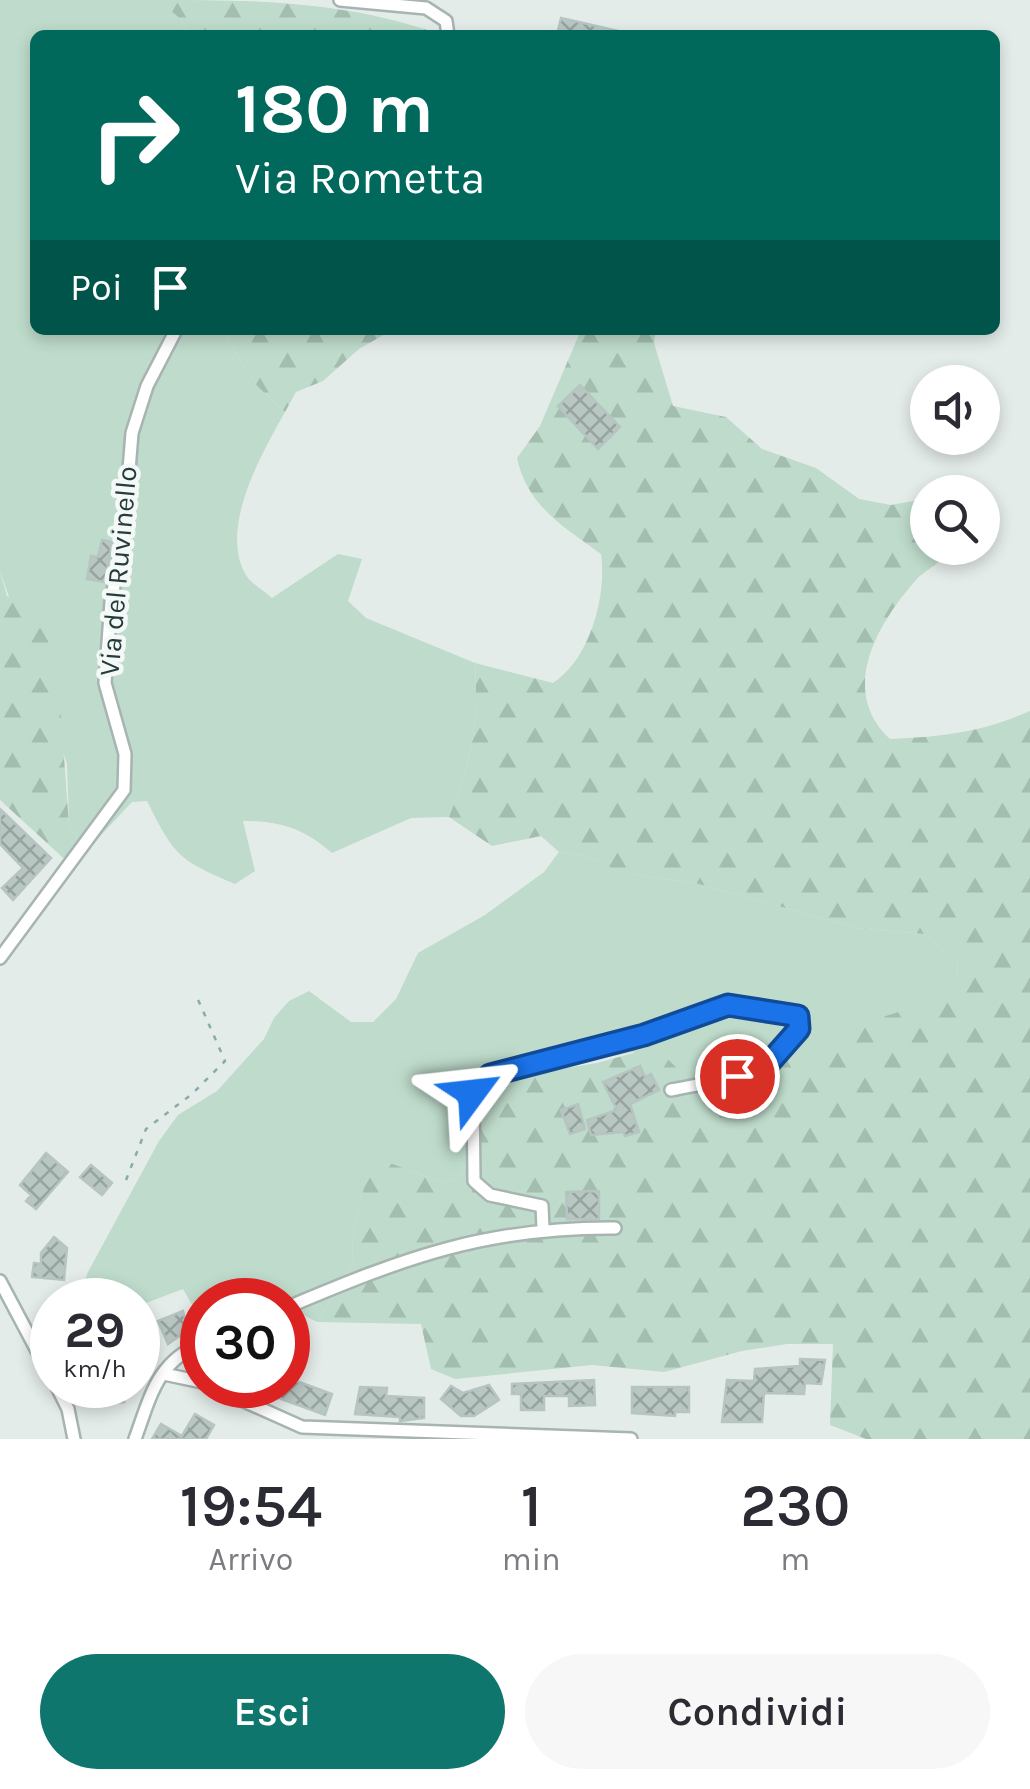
<!DOCTYPE html>
<html lang="it">
<style>
body{margin:0;font-family:Karla,sans-serif;background:#f7f7f7;color:#2b2b33;height:100vh;display:flex;flex-direction:column;font-size:38px;white-space:nowrap}
*{box-sizing:border-box;margin:0}
p{font-size:32px;color:#7c7c81}
.icon{flex:none;width:55px;height:55px;fill:none;stroke:currentColor;stroke-width:2;stroke-linecap:round;stroke-linejoin:round}
.map{position:relative;height:1439px;overflow:hidden}
.details{display:flex;flex-direction:column;background:#fff;flex:1}
.details>*{flex:none}
.banner{position:absolute;left:30px;top:30px;width:970px;height:305px;border-radius:15px;box-shadow:0 5px 15px #0003;background:#00695c;color:#fff;overflow:hidden}
.fabs{position:absolute;left:910px;top:365px;display:grid;gap:20px}
.fabs a{display:grid;place-items:center;width:90px;height:90px;border-radius:50%;background:#fff;box-shadow:0 5px 15px #0003;font-size:50px}
.speed{position:absolute;left:30px;top:1278px;display:flex;gap:20px;font-size:50px;font-weight:700;text-align:center}
.speed>*{display:grid;place-content:center;width:130px;height:130px;border-radius:50%;background:#fff;box-shadow:0 5px 15px #0003;line-height:1}
.speed small{font-size:25px;font-weight:400}
.speed .limit{border:15px solid #d22;background:#fff;color:#111}
.pin{position:absolute;display:grid;place-items:center;width:85px;height:85px;color:#fff;margin:-42px;border:5px solid #fff;border-radius:50%;box-shadow:0 2px 10px #0007}
.me{position:absolute;width:110px;margin:-55px;rotate:60deg;stroke-linejoin:round;filter:drop-shadow(0 0 8px #0008)}
.turn{display:flex;align-items:center;gap:35px;height:210px;padding:0 40px;font-size:45px}
.turn .icon{width:130px;height:130px;stroke-width:2.5}
.turn b{display:block;font-size:70px;line-height:85px}
.then{display:flex;align-items:center;height:95px;padding:0 40px;background:#0003;gap:20px;font-size:38px}
.eta{display:flex;justify-content:space-evenly;align-items:center;height:170px;text-align:center}
.eta b{font-size:60px;font-weight:600;line-height:70px}
.action{display:flex;gap:20px;margin-top:auto;padding:20px 40px}
.action a{flex:1;height:115px;border-radius:60px;background:#0f766e;color:#fff;font-size:40px;font-weight:600;line-height:115px;text-align:center}
.action a+a{background:#f7f7f7;color:#2b2b33}
.map>svg:first-child{display:block}
.green{fill:#bedbcb}
.forest{fill:url(#forest-firs)}
.building{fill:url(#building-cross-hatch);stroke:#b6c5c1;stroke-width:2.5}
.lines{fill:none;stroke-linecap:round;stroke-linejoin:round}
.minor-casing{stroke:#a7b4b2;stroke-width:16}
.path{stroke:#87ada7;stroke-width:2.5;stroke-dasharray:5 8;stroke-linecap:butt}
.minor{stroke:#fff;stroke-width:11}
.route-casing{stroke:#114b97;stroke-width:25}
.route{stroke:#1a73e8;stroke-width:18}
.labels{text-anchor:middle;dominant-baseline:central;stroke-width:9;stroke-linejoin:round;paint-order:stroke}
.street-label{font-size:28px;fill:#243c3a;stroke:#f4f9f7}
</style>
<div class="map">
<svg width="1030" height="1439" viewBox="0 0 1030 1439">
<defs>
<pattern id="forest-firs" width="22" height="20" patternUnits="userSpaceOnUse" patternTransform="scale(2.5)"><rect width="22" height="20" fill="#bedbcb"/><path d="M5 1l3.5 6h-7zM16 11l3.5 6h-7z" fill="#a3bdaf"/></pattern>
<pattern id="building-cross-hatch" width="8" height="8" patternUnits="userSpaceOnUse" patternTransform="scale(2.5)"><rect width="8" height="8" fill="#b9c7c3"/><path d="M0 0l8 8M0 8l8-8" fill="none" stroke="#96a39f"/></pattern>
</defs>
<rect width="100%" height="100%" fill="#e4ecea"/>
<!-- green -->
<path class="green" d="M0,0h148c18,6 36,15 39,35h-152v295h186l36,56 28,26c-23,41 -69,120 -37,166 6,7 17,14 24,20l66,-44 24,5 -14,42 18,17 109,45c4,65 -3,94 -26,154l-38,1 -79,35c-29,-25 -51,-32 -89,-32l12,50 -20,13c-56,-24 -60,-27 -88,-83l-15,1 -47,50 -16,-28 -2,-60 -67,-193z
M559,852l33,6 30,15 73,10 162,45 67,6 33,27 1,19 -11,20c-74,14 -128,50 -190,90l-3,25 -19,9 -54,-49 -48,-23 -132,27 -17,19 -11,53 -11,24 -18,8 -51,-19 -23,2 -18,67 1,32 -36,57 -29,-15v-7h-86v22l-19,-33 -45,17v-6h-60l10,-28 71,-131 19,-26 39,-24 47,-52 10,-21 15,-17 20,-10 42,31h22l23,-23 22,-46 67,-38 59,-43z"/>
<!-- forest -->
<path class="forest" d="M148,0c107,0 194,0 295,35h-256c-3,-20 -21,-28 -39,-35z
M221,330h171l-33,19 -36,32 -27,11 -11,20 -28,-26z
M581,330h75l-2,13 19,63 53,11 36,32 54,19 43,31 32,6 28,-5 8,4 1,44h21c-5,15 -22,20 -33,32 -39,44 -78,111 -26,159 52,-2 93,-7 140,-28v728h-164l-36,-14 3,-81h-46l-45,7 -78,21 -72,-7 -137,14 -24,-10 -10,-45 -104,-2 36,-57 -1,-32 18,-68 23,-1 51,19 18,-8 11,-24 11,-53 17,-19 96,-16 58,-16 80,77 18,-9c1,-7 1,-16 3,-23 15,-44 147,-84 190,-92l12,-20 -1,-19 -33,-27 -67,-6 -162,-45 -74,-10 -29,-15 -33,-6 -18,-16 -49,10 -43,-29c23,-60 30,-89 26,-154l78,20c37,-24 54,-87 48,-129 -38,-28 -73,-47 -84,-96l23,-32z
M0,571l7,25 47,28 15,200 16,28 -13,14 -72,-66z"/>
<!-- building -->
<path class="building" d="M561,18l57,13 -1,4h-60z
M580,385l40,42 -22,22 -40,-43z
M102,540l10,2 -7,40 -18,-3 4,-23 7,1z
M0,809l51,49 -38,42 -11,-12 21,-20 -23,-24z
M640,1066l5,11 6,-3 8,16 -29,14 9,28 -14,4 -2,-4 -32,3 -4,-15 30,-10 -14,-28z
M578,1104l7,25 -15,5 -9,-24z
M46,1153l22,19 -32,37 -10,-8 5,-6 -11,-10z
M91,1165l21,18 -10,12 -22,-18z
M599,1191v28h-32l-1,-27z
M54,1237l13,11 -3,32 -32,-3 2,-14 7,1v-11z
M183,1311l5,19 -20,14 -10,-23z
M800,1359l25,1 -4,24 -16,-1 -1,11 -40,-1 -2,29h-40l5,-42 27,1 1,-12 45,-3z
M288,1378l44,16 -7,21 -80,-29 43,-1z
M594,1380l1,25 -26,1v-10h-25v14h-23v-16h-9v-10z
M489,1385l10,15 -25,16h-13l-20,-17 10,-13 12,7z
M94,1386l31,3 -1,13 -32,2z
M360,1387l27,1 -1,8 38,2v20l-24,3v-4l-45,-3z
M632,1387h57v25h-14v4l-43,-3z
M195,1414l19,11 -8,14h-54l9,-15 21,12z"/>
<g class="lines">
<!-- minor casing -->
<g class="minor-casing">
<path id="minor" d="M340,0l86,8 20,13 2,14
M0,958l124,-168 1,-36 -20,-71 6,-81 13,-70 8,-99 15,-47 29,-56
M543,1228l-1,-22 -52,-11 -16,-14 -1,-88 16,-18 155,-40 85,-30 69,11 1,13c-44,51 -65,48 -128,61
M0,1281l52,98
M288,1307c116,-49 198,-80 327,-79
M164,1374l38,8
M56,1385l12,24 6,30
M208,1385l94,42 329,12
M135,1439c16,-44 22,-77 67,-96"/>
</g>
<!-- path -->
<path class="path" d="M126,1180l20,-51 46,-35 33,-33 -29,-66"/>
<!-- minor -->
<use href="#minor" class="minor"/>
</g>
<g class="lines">
<!-- route casing -->
<g class="route-casing">
<path id="route" d="M472,1093l18,-18 154,-40 84,-30 70,11 1,13 -30,34 -32,13"/>
</g>
<!-- route -->
<use href="#route" class="route"/>
</g>
<g class="labels">
<!-- street labels -->
<g class="street-label">
<text transform="translate(118 571) rotate(-85)">Via del Ruvinello</text>
</g>
</g>
</svg>
<div class="fabs">
<a><svg class="icon" aria-label="sound" viewBox="0 0 24 24"><path d="M4 9h4l5-4v14l-5-4H4zM17 9q2 3 0 6"/></svg></a>
<a><svg class="icon" aria-label="search" viewBox="0 0 24 24"><circle cx="10" cy="10" r="6"/><path d="M15 15l6 6"/></svg></a>
</div>
<div class="speed"><div>29<small>km/h</small></div><div class="limit">30</div></div>
<div class="pin" style="left:737px;top:1076px;background:#d93025"><svg class="icon" aria-label="arrive" viewBox="0 0 24 24"><path d="M6 21V4h12l-3 4 3 4H6"/></svg></div>
<svg class="me" style="left:472px;top:1093px" viewBox="-20 -20 40 40"><path d="M0-17L14 15 0 8-14 15z" fill="#1a73e8" stroke="#fff" stroke-width="4"/></svg>
<div class="banner">
<div class="turn"><svg class="icon" aria-label="right" viewBox="0 0 24 24"><path d="M7 20v-9h11M14 6l5 5-5 5"/></svg><div><b>180 m</b>Via Rometta</div></div>
<div class="then">Poi<svg class="icon" aria-label="arrive" viewBox="0 0 24 24"><path d="M6 21V4h12l-3 4 3 4H6"/></svg></div>
</div>
</div>
<section class="details">
<div class="eta">
<div><b>19:54</b><p>Arrivo</p></div>
<div><b>1</b><p>min</p></div>
<div><b>230</b><p>m</p></div>
</div>
<div class="action"><a>Esci</a><a>Condividi</a></div>
</section>
